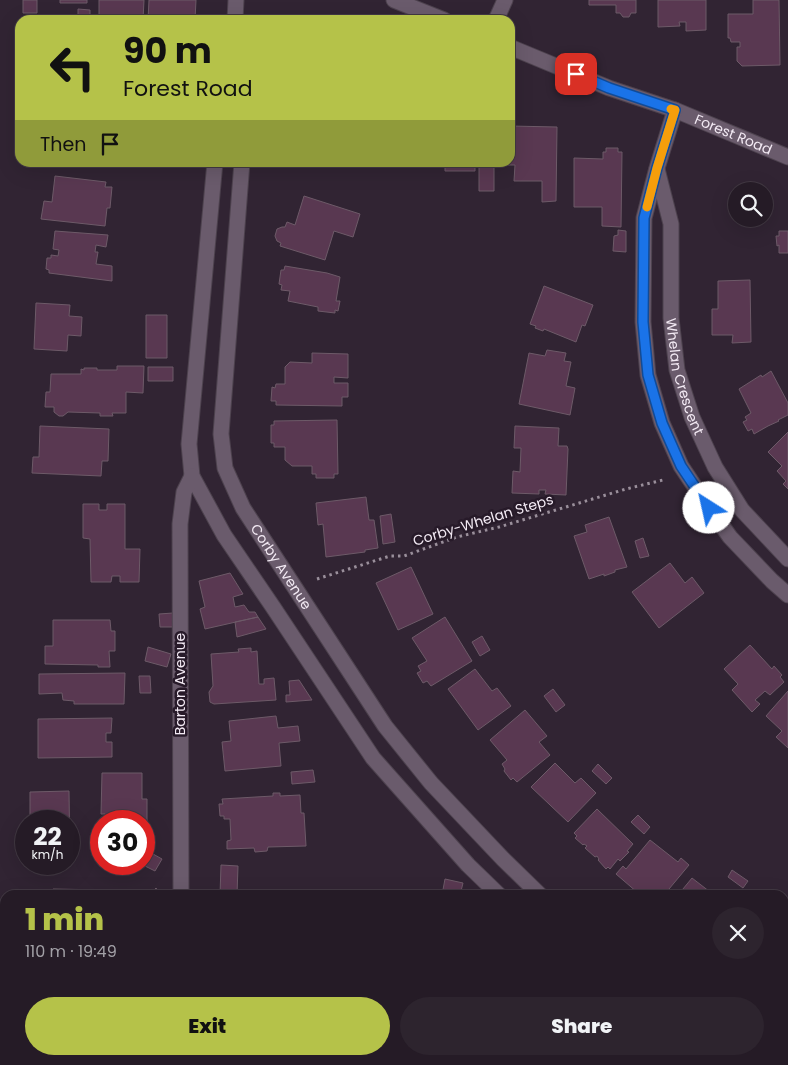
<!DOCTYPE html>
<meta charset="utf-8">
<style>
body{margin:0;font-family:Poppins,sans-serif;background:#2d242e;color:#f1f3f6;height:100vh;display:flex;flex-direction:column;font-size:19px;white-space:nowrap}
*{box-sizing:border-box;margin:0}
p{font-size:16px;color:#a3a1a7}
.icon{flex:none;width:28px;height:28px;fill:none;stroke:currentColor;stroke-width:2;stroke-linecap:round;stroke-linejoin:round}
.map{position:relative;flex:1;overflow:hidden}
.panel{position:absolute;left:0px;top:890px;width:789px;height:175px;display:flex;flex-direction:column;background:#251b26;border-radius:15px 15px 0 0;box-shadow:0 5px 20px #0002,0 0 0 1px #423943}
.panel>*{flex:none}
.guide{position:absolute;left:15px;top:15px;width:500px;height:152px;border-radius:15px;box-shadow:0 5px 20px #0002,0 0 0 1px #423943;background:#b5c249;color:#111;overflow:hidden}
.fabs{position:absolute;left:728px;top:182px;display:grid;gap:10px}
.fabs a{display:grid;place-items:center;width:45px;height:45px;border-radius:50%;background:#251b26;box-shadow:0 5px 20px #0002,0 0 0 1px #423943;font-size:25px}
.speed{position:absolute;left:15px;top:810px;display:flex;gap:10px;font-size:25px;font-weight:700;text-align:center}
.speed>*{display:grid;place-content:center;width:65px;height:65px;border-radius:50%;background:#251b26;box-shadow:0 5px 20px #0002,0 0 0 1px #423943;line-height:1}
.speed small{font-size:12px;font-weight:400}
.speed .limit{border:8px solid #d22;background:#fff;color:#111}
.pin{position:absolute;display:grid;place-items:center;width:42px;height:42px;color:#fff;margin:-21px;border-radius:10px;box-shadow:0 2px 8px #0006}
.me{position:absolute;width:55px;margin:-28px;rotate:325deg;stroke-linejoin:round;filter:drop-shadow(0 0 4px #0008)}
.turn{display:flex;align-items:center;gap:18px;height:105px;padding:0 25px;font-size:22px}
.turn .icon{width:65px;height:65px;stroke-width:2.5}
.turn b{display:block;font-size:35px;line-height:42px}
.then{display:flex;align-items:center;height:48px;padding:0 25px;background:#0003;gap:10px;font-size:19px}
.round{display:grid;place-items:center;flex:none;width:52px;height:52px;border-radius:26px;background:#2d242e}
.overview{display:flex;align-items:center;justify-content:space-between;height:85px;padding:0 25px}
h1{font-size:30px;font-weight:800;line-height:38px;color:#b5c249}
.action{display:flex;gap:10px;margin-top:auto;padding:10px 25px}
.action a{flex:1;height:58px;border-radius:30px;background:#b5c249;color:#111;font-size:20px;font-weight:800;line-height:58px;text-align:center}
.action a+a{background:#2d242e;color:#f1f3f6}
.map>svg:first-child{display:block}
.building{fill:#593851;stroke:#6d5a68}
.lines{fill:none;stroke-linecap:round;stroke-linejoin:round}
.minor-casing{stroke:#4d424e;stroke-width:17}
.path{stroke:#9a8f9b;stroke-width:3;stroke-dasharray:2.5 4;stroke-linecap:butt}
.minor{stroke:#6a5b6c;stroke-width:15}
.route-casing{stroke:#114b97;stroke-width:12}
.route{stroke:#1a73e8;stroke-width:9}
.slow{stroke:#f59e0b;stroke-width:9}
.labels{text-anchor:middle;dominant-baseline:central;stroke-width:5;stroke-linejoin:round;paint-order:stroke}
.street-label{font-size:14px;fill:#f3eaf4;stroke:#271a29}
</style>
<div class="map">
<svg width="788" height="1065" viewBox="0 0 788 1065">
<rect width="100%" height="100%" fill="#312433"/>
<!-- building -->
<path class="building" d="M23,0h14v13h-14z
M60,0h27v3h-27z
M99,0h45l-1,20h-44z
M149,0h47l-1,20h-47z
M589,0h47v13h-5l-2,4h-6l-3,-4h-4v-8h-27z
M658,0h48v30l-20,1v-9h-7l1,4 -22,1z
M753,0h26l1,65 -38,1 -5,-5v-14h3v-5h-9l-1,-4h-2v-24h25z
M78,9l12,1v10h-12z
M510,126l47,1 -1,74 -14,1v-21h-28l1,-16h-10v-3h5z
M606,148h12v4h4l-1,75 -19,-1v-19h-28v-49l29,1v-7h3z
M445,162h49v29h-15v-25l-4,1v4h-30z
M55,176l51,6 -1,5h7l-2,21h-3l-2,18 -64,-7 3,-18 8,1z
M304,196l56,18 -7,23 -19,-6 -9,29 -45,-14 1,-3 -4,-2 -2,-5 2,-7 5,-2h3l2,-5 8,3z
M618,230l8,1v21l-13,-1 1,-15 4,-1z
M55,231l53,4 -2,12 -10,-2 -1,7h3l-2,12 16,2v15l-63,-8v-3l-3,-1 1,-11h4v-3l7,1 1,-6 -6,-1z
M779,231h9v22h-9v-8l-2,1 -1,-10h3z
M285,266l42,7 13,4 -4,24h4l-2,10 -3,-1v3l-17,-2v-4l-30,-6 2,-10 -9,-1 1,-5 -3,-1 2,-14h3z
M750,280l1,62 -19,1 1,-8h-21v-26h6v-28z
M544,286l49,19 -8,21 -3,-1 -6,17 -32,-13 -1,2 -8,-3 1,-2 -6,-2z
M36,303l34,2 -1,11 13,1 -1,19 -13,-1 -1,16 -33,-2z
M146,315h21v43h-21z
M547,350l19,3 -2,8 7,1 -5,24 9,2 -5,27 -51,-11 10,-51 16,3z
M312,353l36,1v24l-14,-1v6h14v14h-6v9l-66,-1v-4h-5l1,-14 3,1 1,-4h9v-17l5,-5 22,1z
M117,366h27l-1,27 -17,-1v21h-14l1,3h-13v-3l-32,-1 -5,4h-4l-5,-4v-5h-9l1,-15h4l1,-18h30v-5l3,1v-2h13v2h20z
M148,367h25v14h-25z
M771,371l17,32v12l-10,5 1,1 -11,5 -14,8 -2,-5 -4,2 -5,-9 4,-2 -2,-3 6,-4 -12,-24 22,-14 1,2z
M337,420l1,54h-4v4h-18v-4h-4v-8h-20l-7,-6v-13h-11v-4h-3v-18h3v-4z
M40,426l69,3 -1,32h-6l-1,15 -69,-3 1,-16h6z
M515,426l44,2 -1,18h9l1,3 -2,46 -21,-1 1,-4h-7v4l-27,-1 1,-22 7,1 1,-24h-7z
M788,432v57l-5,-5 3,-3 -9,-10 5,-5 -14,-14z
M366,497l3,23h5l4,28 -13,2v2l-39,5 -3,-33 -5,1 -2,-22z
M83,504h16v6h8v-6h18v45h15l-1,33h-19v-6h-8l-1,6h-20l-1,-43 -7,-1z
M391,514l4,28 -12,2 -3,-28z
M609,517l18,50 -12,3v2l-11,4v-2l-15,5 -15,-43 13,-4 -2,-7z
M643,538l6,18 -9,2 -5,-17z
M670,563l15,20 7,-6 12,16 -45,35 -27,-36z
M411,567l22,47 -35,16 -22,-47z
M230,573l13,21 -10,3 2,10 9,-2 5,7h6l3,5 -53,12 -5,-20 5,-2 -6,-26z
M173,613v14h-13l-1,-13z
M258,617l8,12 -29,8 -2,-15z
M445,617l27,44 -41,25 -4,-5 -4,2 -6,-10 4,-2 -3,-5 9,-5 -15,-23z
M53,620h57l1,11h4v20h-6l1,16h-12v-2l-53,-1v-18h8z
M482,636l8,14 -10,6 -8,-14z
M750,645l22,24 2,-3 8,9 -2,2 4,5 -14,13 -5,-4 -10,9 5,4 -8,8 -20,-22 6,-6 -14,-15z
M148,647l23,7 -4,13 -22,-6z
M251,648v4l6,-1 2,33h5v-5l10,-1 2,22 -62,4 -4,-2 -1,-10 4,-6 -2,-32 28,-2 -1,-3z
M475,669l17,22 5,-3 14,18 -33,24 -30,-41z
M125,673l-1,31h-50v-3l-11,-1 -1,-7 -23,1v-20z
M139,676h11l1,17h-11z
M299,680l13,20 -26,2v-7h4l-1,-14z
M553,689l12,16 -9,7 -12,-16z
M788,691v57l-12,-11 6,-6 -16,-15z
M525,710l22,26 -8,6 11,13 -33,27 -4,-4 -2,2 -7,-9 1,-2 -3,-5 5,-4 -17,-20z
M276,716l2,12 20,-2 2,15 -21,2 2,23 -56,5 -3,-29 9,-1 -2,-20z
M112,718l-1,15h-5v9h6v15l-74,1v-39z
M555,763l20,20 6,-5 15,15 -28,29 -37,-35z
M598,764l14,14 -6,6 -14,-13z
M313,770l2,12 -23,2 -1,-12z
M102,773h40v26h5v39h-3v-17h-39v-7h-4z
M69,791l1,73h-16h15v-43h-39v-29z
M273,793h7v3l20,-1 1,18h3l2,33 -38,1 -1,4 -12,1 -1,-4 -27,1v-8l4,-1 -1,-21h-6v-3h-4l-1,-12h4l-1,-5 51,-3z
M597,809l36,35 -6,7 2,1 -9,9 -2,-2 -8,10 -2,-2 -2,2 -8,-9 1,-1 -2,-3 -2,1 -10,-9 2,-2 -3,-2 -1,1 -8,-7 2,-2 -3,-3z
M638,815l12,12 -6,7 -13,-12z
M650,840l28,22 3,-4 8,7 -25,30h-25l-2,-1 1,-1 -22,-19 7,-8 3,3z
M144,849l18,10 -7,12 -14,-7h3z
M221,865l17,1 -1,29h-17z
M732,870l16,11 -5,7 -15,-11z
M692,878l22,17h-36z
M445,879l18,4 -3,12h-18z
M156,888l6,7h-13z
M53,889l51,1v5h-51z
M294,891h60v4h-60z
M784,911l4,2v9l-2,2 -2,-2z
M786,947l2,1v38l-4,-2v-33z
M47,1060h58v5h-58z
M250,1060h62l-1,5h-62z
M351,1060l12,1 36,-1v5h-48z
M469,1060l14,1 -1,4h-14z
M498,1060h11l-1,5h-11z
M551,1060h34l-1,5h-34z
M601,1060l15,4v1h-16z
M628,1060h10l10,3 -1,2h-21z"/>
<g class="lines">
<!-- minor casing -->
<g class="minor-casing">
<g id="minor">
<path d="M394,0l50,20"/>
<path d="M235,20l1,-20"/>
<path d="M496,20l9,-20"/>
<path id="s1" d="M510,47l99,41 66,22 113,47"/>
<path d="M675,110l-18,58 -13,50 -1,104 5,53 14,48 19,43 18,27 31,44 42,44 16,14"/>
<path d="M215,162l-26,282 3,32 32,59 49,72 100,151 95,107 31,30"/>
<path id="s2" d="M242,162l-21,272 4,34 18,40 142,218 46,57 72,76 37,36"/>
<path id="s3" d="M657,169l14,55v94l6,52 15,47 23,50 27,43 46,49"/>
<path d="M181,895l-1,-371 4,-32 8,-16"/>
<path d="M784,1057l4,2"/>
<path d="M181,1060v5"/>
<path d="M727,1060l10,5"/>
</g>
</g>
<!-- path -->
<path class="path" d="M317,579l73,-23h14l53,-19 42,-10 127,-38 37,-9"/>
<!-- minor -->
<use href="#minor" class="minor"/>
</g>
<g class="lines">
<!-- route casing -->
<g class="route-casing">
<path id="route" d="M576,74l33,14 66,22 -18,58 -13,50 -1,104 5,53 14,48 19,43 28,42"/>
</g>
<!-- route -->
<use href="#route" class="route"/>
<!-- slow -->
<path class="slow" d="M647,207l10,-39 18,-58 -4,-1"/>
</g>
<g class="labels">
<!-- street labels -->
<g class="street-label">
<text stroke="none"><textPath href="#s1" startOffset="240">Forest Road</textPath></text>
<text stroke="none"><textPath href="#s3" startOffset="211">Whelan Crescent</textPath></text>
<text transform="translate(483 520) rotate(-17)">Corby-Whelan Steps</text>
<text stroke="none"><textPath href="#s2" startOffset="421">Corby Avenue</textPath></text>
<text transform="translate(180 684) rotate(-90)">Barton Avenue</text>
</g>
</g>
</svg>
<div class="fabs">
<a><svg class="icon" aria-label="search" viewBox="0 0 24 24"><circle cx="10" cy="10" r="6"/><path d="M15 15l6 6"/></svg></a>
</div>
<div class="speed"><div>22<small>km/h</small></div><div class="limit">30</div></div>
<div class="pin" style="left:576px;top:74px;background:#d93025"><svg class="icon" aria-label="arrive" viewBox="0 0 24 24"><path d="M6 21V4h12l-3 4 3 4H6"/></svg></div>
<svg class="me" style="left:709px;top:508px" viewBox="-20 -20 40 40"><circle r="19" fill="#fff"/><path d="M0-13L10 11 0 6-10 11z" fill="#1a73e8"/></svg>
<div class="guide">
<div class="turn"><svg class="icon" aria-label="left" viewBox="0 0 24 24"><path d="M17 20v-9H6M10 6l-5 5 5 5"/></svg><div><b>90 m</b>Forest Road</div></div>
<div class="then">Then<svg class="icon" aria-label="arrive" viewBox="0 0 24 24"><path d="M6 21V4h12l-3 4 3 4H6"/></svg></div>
</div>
<section class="panel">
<div class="overview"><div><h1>1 min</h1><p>110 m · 19:49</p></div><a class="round"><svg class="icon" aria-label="close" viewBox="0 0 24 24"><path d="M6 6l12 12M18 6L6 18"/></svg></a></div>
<div class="action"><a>Exit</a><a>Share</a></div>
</section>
</div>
